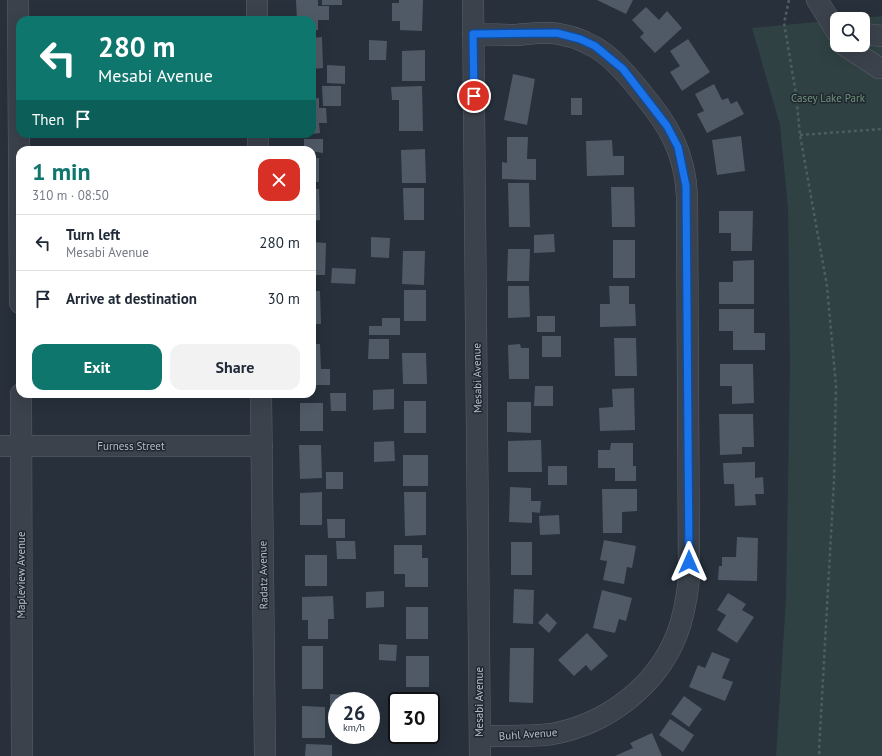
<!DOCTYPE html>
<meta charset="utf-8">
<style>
body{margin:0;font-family:"PT Sans",sans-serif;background:#f2f2f3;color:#1f2937;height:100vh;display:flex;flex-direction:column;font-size:15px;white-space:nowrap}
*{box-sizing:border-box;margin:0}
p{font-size:13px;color:#747a83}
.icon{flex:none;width:22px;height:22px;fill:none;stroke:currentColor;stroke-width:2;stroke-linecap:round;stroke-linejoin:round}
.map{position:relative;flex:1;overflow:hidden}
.details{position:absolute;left:16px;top:146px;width:300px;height:252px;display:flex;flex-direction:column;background:#fff;border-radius:12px;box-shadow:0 4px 16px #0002}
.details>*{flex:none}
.top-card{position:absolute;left:16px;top:16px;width:300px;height:122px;border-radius:12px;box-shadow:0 4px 16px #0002;background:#0f766e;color:#fff;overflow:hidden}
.controls{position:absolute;left:830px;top:12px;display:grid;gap:8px}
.controls a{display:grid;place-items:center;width:40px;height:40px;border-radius:8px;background:#fff;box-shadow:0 4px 16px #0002;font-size:20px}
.speed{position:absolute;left:328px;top:692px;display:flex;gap:8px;font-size:20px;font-weight:700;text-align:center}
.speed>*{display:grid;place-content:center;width:52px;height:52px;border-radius:50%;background:#fff;box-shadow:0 4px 16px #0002;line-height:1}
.speed small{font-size:10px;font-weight:400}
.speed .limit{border:2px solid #111;border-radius:6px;background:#fff;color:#111}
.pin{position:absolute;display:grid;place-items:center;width:34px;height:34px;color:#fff;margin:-17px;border:2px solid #fff;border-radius:50%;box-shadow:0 1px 4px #0007}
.me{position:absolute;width:44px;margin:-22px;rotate:0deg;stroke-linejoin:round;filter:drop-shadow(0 0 3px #0008)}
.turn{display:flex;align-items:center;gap:14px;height:84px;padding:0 16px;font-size:18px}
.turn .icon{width:52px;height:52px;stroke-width:2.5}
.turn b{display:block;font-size:28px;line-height:34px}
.then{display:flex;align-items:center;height:38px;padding:0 16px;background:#0003;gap:8px;font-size:15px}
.round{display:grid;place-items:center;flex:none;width:42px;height:42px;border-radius:12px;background:#f2f2f3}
.headline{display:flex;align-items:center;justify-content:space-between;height:68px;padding:0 16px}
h1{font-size:24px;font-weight:700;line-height:30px;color:#0f766e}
.action{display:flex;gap:8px;margin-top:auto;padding:8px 16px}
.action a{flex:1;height:46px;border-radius:12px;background:#0f766e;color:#fff;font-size:16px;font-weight:700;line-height:46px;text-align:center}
.action a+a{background:#f2f2f3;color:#1f2937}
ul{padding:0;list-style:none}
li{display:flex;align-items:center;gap:12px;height:56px;padding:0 16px;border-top:1px solid #e0e1e3}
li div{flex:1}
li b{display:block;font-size:15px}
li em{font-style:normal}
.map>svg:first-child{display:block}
.green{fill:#2f4142}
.building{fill:#505a67}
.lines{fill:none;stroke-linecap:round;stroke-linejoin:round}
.minor-casing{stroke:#59606a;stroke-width:22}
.path{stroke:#4e5e60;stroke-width:2.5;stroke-dasharray:3 3;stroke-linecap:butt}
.minor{stroke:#3b424c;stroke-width:21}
.route-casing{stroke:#114b97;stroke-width:10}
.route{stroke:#1a73e8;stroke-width:7}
.labels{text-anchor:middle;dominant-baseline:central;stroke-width:3;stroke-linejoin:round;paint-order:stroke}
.park-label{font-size:11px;fill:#71957a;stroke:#202731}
.street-label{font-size:11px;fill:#b7bdc7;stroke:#202731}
</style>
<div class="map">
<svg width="882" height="756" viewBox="0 0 882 756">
<rect width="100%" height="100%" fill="#27303b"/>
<!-- green -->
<path class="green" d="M882,16v740h-106l10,-158 4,-233 -2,-156 -8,-84 -28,-97 85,-8v25h26v-26h-14z"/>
<!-- building -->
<path class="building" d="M296,0h22v6h11v14h-11v10h-6v-10h-15z
M322,0h20v5h-20z
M399,0h24l-1,31 -22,-1v-9h-8v-18h7z
M597,0h36l-7,14z
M646,7l13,13 8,-9 15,17 -27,25 -15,-16 4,-4 -12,-13z
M322,37l1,31 -11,1v-31z
M688,39l22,33 -28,19 -12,-19 10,-6 -10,-15z
M369,40l18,1 -1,19h-17z
M425,50v31h-23v-30z
M327,65l18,1v18l-18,-1z
M513,74l22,5 -8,46 -23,-5z
M714,84l8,16 6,-2 3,6 6,-3 7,13 -37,19 -10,-19 7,-3 -9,-17z
M322,86h19v20h-18z
M422,86l1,45h-24v-31h-7l-1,-13z
M319,98v10h7l1,15h-8l1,10 -8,1v-35z
M571,98h11v17h-11z
M741,136l4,35 -28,4 -5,-35z
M507,137h21l-1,22h9v21l-34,-1v-17l5,1z
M304,139h19v14l-19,-3z
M612,140l1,16h11v19l-37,1 -1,-35z
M425,149l1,34h-24l-1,-33z
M312,158h7v24h-7z
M508,183h21l1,44h-21z
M611,187h23l1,40h-23z
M403,188h21v32h-20z
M312,189h7l1,31 -8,1z
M719,211h34l-1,40h-21v-18h-12z
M554,234l1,18 -21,1v-18z
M371,237l19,1 -1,20 -18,-1z
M613,240h22v38h-22z
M312,242l14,1 -1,32h-13z
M508,249h22l-1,32h-22z
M403,251h22l-1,34 -22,-1z
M754,260v44h-35v-22h14v-21z
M332,268l24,1 -1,15 -24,-1z
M508,286h21l1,31 -22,1z
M609,286h20v18h6l1,22 -36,1v-23h10z
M404,290h22v31h-22z
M312,291h8l1,33h-9z
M719,309h35v24h11v17h-32v-19h-14z
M537,316h18v16h-18z
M382,318h18v17h-31v-9h13z
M542,336h19v21h-19z
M614,338h22l1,38h-22z
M369,339h20v20h-21z
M312,344h8l1,25h9v16h-18z
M520,344l1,4h8v31h-20l-1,-34z
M402,353h24l1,31h-24z
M720,364h33l1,39 -22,1v-18h-12z
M535,386h18v20h-19z
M634,388l1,42 -35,1 -1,-23 14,-1 -1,-18z
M394,389v20l-21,1v-20z
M330,393h16v18h-15z
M404,401h22v32h-22z
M507,402h24v31l-24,-1z
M300,403h23v28h-23z
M719,414h34l1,33h-12v7l-22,1z
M541,440l1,32h-34v-31z
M394,441l1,20 -21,1v-20z
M611,443h22v23h3v15h-21v-13h-17v-18h12z
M299,445h22l1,33 -22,1z
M403,455h25v31h-25z
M755,462v16l8,-1 1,17h-9l1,11 -21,1 -1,-22h-10l-1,-21z
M548,466h19v19h-19z
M326,472h17v17h-17z
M510,487l21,1v13h10l-1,12 -8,-1v11l-23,-1z
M602,489h35v22l-15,1v21h-19z
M322,492v33h-22v-32z
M404,492h22v43l-21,1z
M559,515l1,19 -20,1 -1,-19z
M327,519h18v19h-17z
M737,537l21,1 -1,43 -39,-1 1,-14h3v-9h14z
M604,540l32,6 -4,22 -5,-1 -3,17 -21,-4 4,-19 -7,-1z
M336,541h19l1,18h-19z
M511,542h21v33h-21z
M394,545h28v13h6v29h-23v-13h-11z
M305,555h22v31h-22z
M514,589l20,1 -1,34 -20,-1z
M602,590l30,8 -6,23 -7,-2 -4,14 -22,-5z
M384,591v16l-18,1v-16z
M728,593l18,11 -4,6 12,7 -17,26 -20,-13 9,-15 -9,-5z
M333,596l1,23h-6v20h-20v-19h-6v-23z
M406,607h22v32h-22z
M547,613l10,10 -8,10 -11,-10z
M587,633l21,23 -17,15 -5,-6 -12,11 -16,-16z
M379,644l18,1 -1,16 -17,-1z
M302,646h21v43h-21z
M510,648h24l-1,55 -24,-1z
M712,652l18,7 -8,19 11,4 -8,19 -36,-14 9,-22 7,3z
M406,656h23v31h-23z
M405,692h21l1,9h-21z
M330,694l17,1v6h-10v9h-7z
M684,696l18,13 -13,18 -18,-13z
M302,706l23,1v31h-23z
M670,719l24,16 -11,17 -24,-17z
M652,733l10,23h-47l18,-8 -3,-5z
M306,744l26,1v11h-27z"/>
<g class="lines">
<!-- minor casing -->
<g class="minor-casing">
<path id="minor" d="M18,0l2,303
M257,0v20
M473,0l7,756
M817,0l20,32
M473,34c15,0 29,1 43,1 14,-1 28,-4 43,-1 39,7 58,28 82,58 27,32 44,60 46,104l2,382c-2,19 -5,38 -12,56 -20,52 -70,90 -125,100 -23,3 -48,2 -72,2
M863,34l19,2
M844,45l35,23h3
M258,134v16
M21,394l1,362
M261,394l4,362
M0,446h262"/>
</g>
<!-- path -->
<path class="path" d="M789,0l-5,23 12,71 4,41 27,151 9,100 -2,95 -15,270 1,5
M800,135l82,-6"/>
<!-- minor -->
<use href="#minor" class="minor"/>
</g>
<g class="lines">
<!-- route casing -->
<g class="route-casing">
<path id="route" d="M474,96l-1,-62 84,-1 23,6 15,7 28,23 44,57 11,21 8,39 3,376"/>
</g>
<!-- route -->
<use href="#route" class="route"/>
</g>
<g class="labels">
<!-- park labels -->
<g class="park-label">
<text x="828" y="98">Casey Lake Park</text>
</g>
<!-- street labels -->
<g class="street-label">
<text transform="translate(477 378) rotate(-91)">Mesabi Avenue</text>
<text x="131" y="446">Furness Street</text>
<text transform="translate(21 575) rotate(-90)">Mapleview Avenue</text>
<text transform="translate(263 575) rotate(-91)">Radatz Avenue</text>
<text transform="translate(479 702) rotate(-90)">Mesabi Avenue</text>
<text transform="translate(528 734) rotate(-4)">Buhl Avenue</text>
</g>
</g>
</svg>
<div class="controls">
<a><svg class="icon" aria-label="search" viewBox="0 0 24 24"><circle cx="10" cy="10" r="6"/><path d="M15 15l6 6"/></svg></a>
</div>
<div class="speed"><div>26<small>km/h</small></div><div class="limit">30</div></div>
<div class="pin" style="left:474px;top:96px;background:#d93025"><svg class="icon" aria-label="arrive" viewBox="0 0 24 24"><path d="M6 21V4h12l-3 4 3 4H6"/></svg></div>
<svg class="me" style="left:689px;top:562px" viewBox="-20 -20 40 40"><path d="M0-17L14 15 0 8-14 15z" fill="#1a73e8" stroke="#fff" stroke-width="4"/></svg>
<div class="top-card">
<div class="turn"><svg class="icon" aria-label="left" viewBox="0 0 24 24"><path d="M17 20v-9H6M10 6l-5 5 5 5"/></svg><div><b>280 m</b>Mesabi Avenue</div></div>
<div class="then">Then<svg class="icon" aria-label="arrive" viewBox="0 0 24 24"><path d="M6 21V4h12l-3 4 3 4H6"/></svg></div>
</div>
<section class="details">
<div class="headline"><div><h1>1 min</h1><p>310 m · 08:50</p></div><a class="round" style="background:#d93025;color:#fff"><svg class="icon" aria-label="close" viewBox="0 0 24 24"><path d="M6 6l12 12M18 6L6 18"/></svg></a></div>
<ul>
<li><svg class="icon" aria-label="left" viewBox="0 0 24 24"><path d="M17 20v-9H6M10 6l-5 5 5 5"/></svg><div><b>Turn left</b><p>Mesabi Avenue</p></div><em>280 m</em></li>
<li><svg class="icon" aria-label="arrive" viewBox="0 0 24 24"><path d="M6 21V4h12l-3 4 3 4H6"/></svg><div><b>Arrive at destination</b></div><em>30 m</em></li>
</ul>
<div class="action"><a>Exit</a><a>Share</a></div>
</section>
</div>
